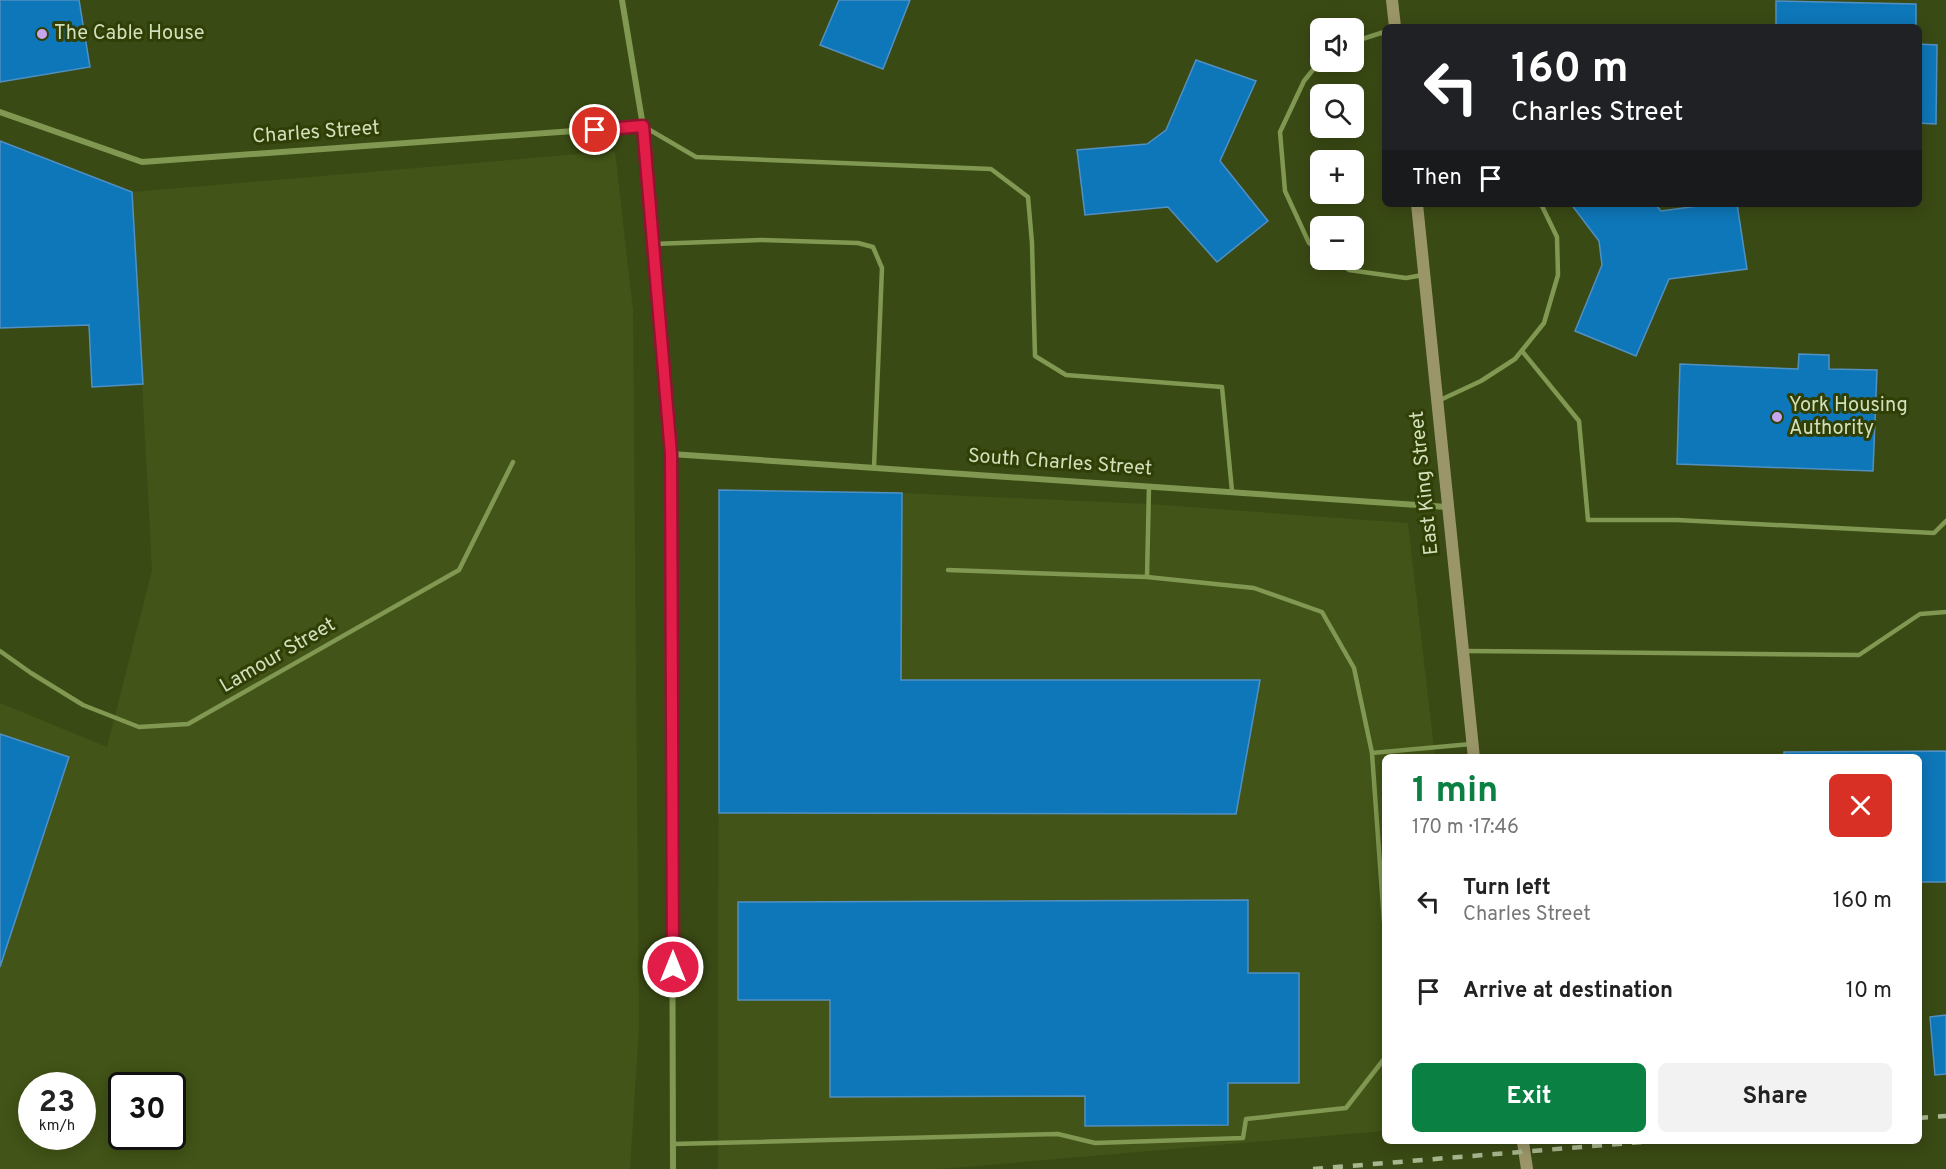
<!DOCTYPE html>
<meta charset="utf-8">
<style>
body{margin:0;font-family:Overpass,sans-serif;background:#f2f2f2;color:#222;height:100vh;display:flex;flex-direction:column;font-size:22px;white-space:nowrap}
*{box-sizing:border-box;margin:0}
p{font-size:20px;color:#767676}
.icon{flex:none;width:33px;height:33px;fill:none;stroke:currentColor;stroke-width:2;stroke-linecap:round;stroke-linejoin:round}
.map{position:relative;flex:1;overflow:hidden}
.details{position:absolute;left:1382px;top:754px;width:540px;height:390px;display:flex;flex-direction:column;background:#fff;border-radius:9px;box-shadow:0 3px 15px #0003}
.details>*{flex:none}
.banner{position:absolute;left:1382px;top:24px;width:540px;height:183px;border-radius:9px;box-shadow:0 3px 15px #0003;background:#202124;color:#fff;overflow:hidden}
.tools{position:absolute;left:1310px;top:18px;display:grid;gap:12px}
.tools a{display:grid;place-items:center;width:54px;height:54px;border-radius:9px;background:#fff;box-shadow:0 3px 15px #0003;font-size:30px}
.speed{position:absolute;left:18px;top:1072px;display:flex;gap:12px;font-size:30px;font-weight:700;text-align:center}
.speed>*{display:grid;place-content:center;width:78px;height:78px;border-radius:50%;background:#fff;box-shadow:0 3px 15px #0003;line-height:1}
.speed small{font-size:15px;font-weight:400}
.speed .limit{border:3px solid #111;border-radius:9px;background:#fff;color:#111}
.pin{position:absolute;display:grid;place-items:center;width:51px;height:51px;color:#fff;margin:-26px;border:3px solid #fff;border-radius:50%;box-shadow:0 2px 6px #0007}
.me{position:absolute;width:66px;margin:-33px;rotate:0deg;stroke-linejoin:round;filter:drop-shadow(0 0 4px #0008)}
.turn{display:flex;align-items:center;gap:21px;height:126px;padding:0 30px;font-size:27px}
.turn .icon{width:78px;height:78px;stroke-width:2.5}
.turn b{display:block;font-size:42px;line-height:51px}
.then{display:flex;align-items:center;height:57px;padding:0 30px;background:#0003;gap:12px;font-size:22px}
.round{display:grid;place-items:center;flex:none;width:63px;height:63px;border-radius:9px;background:#f2f2f2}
.head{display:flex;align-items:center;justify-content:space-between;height:102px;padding:0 30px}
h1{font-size:36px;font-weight:700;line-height:45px;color:#0b8043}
.action{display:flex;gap:12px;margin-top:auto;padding:12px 30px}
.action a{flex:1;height:69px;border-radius:9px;background:#0b8043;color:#fff;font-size:24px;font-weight:700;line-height:69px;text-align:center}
.action a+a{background:#f2f2f2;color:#222}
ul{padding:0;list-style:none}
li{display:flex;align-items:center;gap:18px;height:90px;padding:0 30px}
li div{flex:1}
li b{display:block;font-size:22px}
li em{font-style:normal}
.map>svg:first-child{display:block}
.built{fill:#425417;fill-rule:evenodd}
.building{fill:#0e77b9;stroke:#5190c2;stroke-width:1.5}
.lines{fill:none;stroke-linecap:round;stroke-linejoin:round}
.lane{stroke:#809851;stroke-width:4.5}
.street{stroke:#809851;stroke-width:6}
.secondary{stroke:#9b9669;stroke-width:12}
.rail{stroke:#a8b78e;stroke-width:4.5;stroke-dasharray:10 10;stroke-linecap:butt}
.route-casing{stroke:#92132f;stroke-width:15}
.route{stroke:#e11d48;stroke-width:10}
.poi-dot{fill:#c7a6f0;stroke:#303f06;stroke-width:2}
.labels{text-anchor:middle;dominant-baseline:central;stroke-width:6;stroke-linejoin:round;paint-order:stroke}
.poi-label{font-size:20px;fill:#d1dfbb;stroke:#303f06;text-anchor:start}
.street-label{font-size:20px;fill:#d1dfbb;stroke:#303f06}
</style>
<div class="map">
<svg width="1946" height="1169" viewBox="0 0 1946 1169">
<rect width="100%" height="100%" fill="#3a4a14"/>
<!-- built -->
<path class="built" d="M615,151l18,159 6,717 -9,142h-630v-466l107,44 45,-177 -20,-378zM32,1086h50v51h-50zM122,1086h50v51h-50z
M719,490l183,3 247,11 259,19 27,234 -51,1v373l-443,38h-223z"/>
<!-- building -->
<path class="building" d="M0,0h79l11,67 -90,15z
M839,0h71l-27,69 -63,-24z
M1776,1l140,3v23h-140z
M1918,44l19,1 -1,79 -18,-1z
M1196,60l60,21 -36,80 48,60 -51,41 -49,-55 -83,8 -8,-65 70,-6 19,-14z
M0,141l132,51 11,192 -51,3 -3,-62 -89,3z
M1571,204h84l6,7 52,-7h24l10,65 -78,10 -33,77 -61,-25 27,-66 -3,-24z
M1799,354l30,1v14l48,1 -4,101 -196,-7 3,-100 118,5z
M719,490l183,3 -1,187h359l-24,134 -517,-1z
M0,734l69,23 -69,210z
M1946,751v131h-28v-124h-134v-6z
M1248,900v73h51v110h-71v42l-143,1v-30l-255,1v-97h-92v-98z
M1946,1015v59l-11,1 -5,-58z"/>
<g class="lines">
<!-- lane -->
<path class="lane" d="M1353,42l31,-10
M1320,61l-16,20 -24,51 5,59 24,52 11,7
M643,126l53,31 295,12 37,28 4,46 3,113 31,19 156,12 10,104
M653,244l108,-4 97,3 15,4 9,21 -8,199
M1334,260l15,10 57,8 17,-3
M1522,351l57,70 9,99h89l257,13 12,-12
M1438,401l43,-20 34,-22 29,-36 14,-48 -1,-38 -16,-33
M1149,486l-2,91 107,11 68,24 32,56 18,85 12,168
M948,570l199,7
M0,651l31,22 52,32 56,22 49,-3 271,-154 54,-108
M1465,651l394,4 61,-41 26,-2
M1372,753l99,-9
M673,1144l385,-10 37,9 148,-5 3,-19 100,-11 38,-49"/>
<!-- street -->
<path class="street" d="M622,0l21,126 28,328 2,715
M0,112l142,50 501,-36
M671,454l776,53"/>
<!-- secondary -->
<path class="secondary" d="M1392,0l3,27
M1417,204l57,554
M1523,1142l4,27"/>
<!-- rail -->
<path class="rail" d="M1918,1118l28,-2
M1313,1169l329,-27"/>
</g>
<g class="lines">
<!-- route casing -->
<g class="route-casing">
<path id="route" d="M595,130l48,-4 28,328 2,513"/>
</g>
<!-- route -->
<use href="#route" class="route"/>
</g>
<!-- markers -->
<g class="poi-dot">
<circle cx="42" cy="34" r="6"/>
<circle cx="1777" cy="417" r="6"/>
</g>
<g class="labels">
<!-- poi labels -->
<g class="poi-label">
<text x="54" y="34">The Cable House</text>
<text x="1789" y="406">York Housing<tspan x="1789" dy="23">Authority</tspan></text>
</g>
<!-- street labels -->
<g class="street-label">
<text transform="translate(316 133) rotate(-4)">Charles Street</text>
<text transform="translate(1060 463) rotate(4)">South Charles Street</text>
<text transform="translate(1425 483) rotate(-96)">East King Street</text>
<text transform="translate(278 656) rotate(-30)">Lamour Street</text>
</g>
</g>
</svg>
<div class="tools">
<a><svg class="icon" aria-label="sound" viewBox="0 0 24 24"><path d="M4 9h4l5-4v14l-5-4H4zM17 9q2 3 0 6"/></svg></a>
<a><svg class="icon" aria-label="search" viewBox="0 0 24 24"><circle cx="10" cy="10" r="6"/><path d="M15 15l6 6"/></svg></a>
<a>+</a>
<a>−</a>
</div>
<div class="speed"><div>23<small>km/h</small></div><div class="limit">30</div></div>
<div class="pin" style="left:595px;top:130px;background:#d93025"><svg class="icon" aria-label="arrive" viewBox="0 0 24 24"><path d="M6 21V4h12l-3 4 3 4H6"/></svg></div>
<svg class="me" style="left:673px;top:967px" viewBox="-20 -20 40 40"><circle r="17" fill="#e11d48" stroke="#fff" stroke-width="3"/><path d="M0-11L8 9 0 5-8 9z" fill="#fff"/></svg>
<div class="banner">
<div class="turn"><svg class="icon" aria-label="left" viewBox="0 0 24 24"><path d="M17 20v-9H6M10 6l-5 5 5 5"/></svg><div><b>160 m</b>Charles Street</div></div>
<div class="then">Then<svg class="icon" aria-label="arrive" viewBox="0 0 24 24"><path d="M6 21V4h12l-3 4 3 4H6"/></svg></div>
</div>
<section class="details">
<div class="head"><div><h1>1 min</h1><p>170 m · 17:46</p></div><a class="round" style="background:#d93025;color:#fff"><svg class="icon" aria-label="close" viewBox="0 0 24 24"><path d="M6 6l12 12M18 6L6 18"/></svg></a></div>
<ul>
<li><svg class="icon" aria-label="left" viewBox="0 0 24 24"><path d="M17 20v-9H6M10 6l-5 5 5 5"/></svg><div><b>Turn left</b><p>Charles Street</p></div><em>160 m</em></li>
<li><svg class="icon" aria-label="arrive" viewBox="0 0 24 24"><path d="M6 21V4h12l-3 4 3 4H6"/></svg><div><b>Arrive at destination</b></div><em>10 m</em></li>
</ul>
<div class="action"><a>Exit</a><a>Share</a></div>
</section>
</div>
